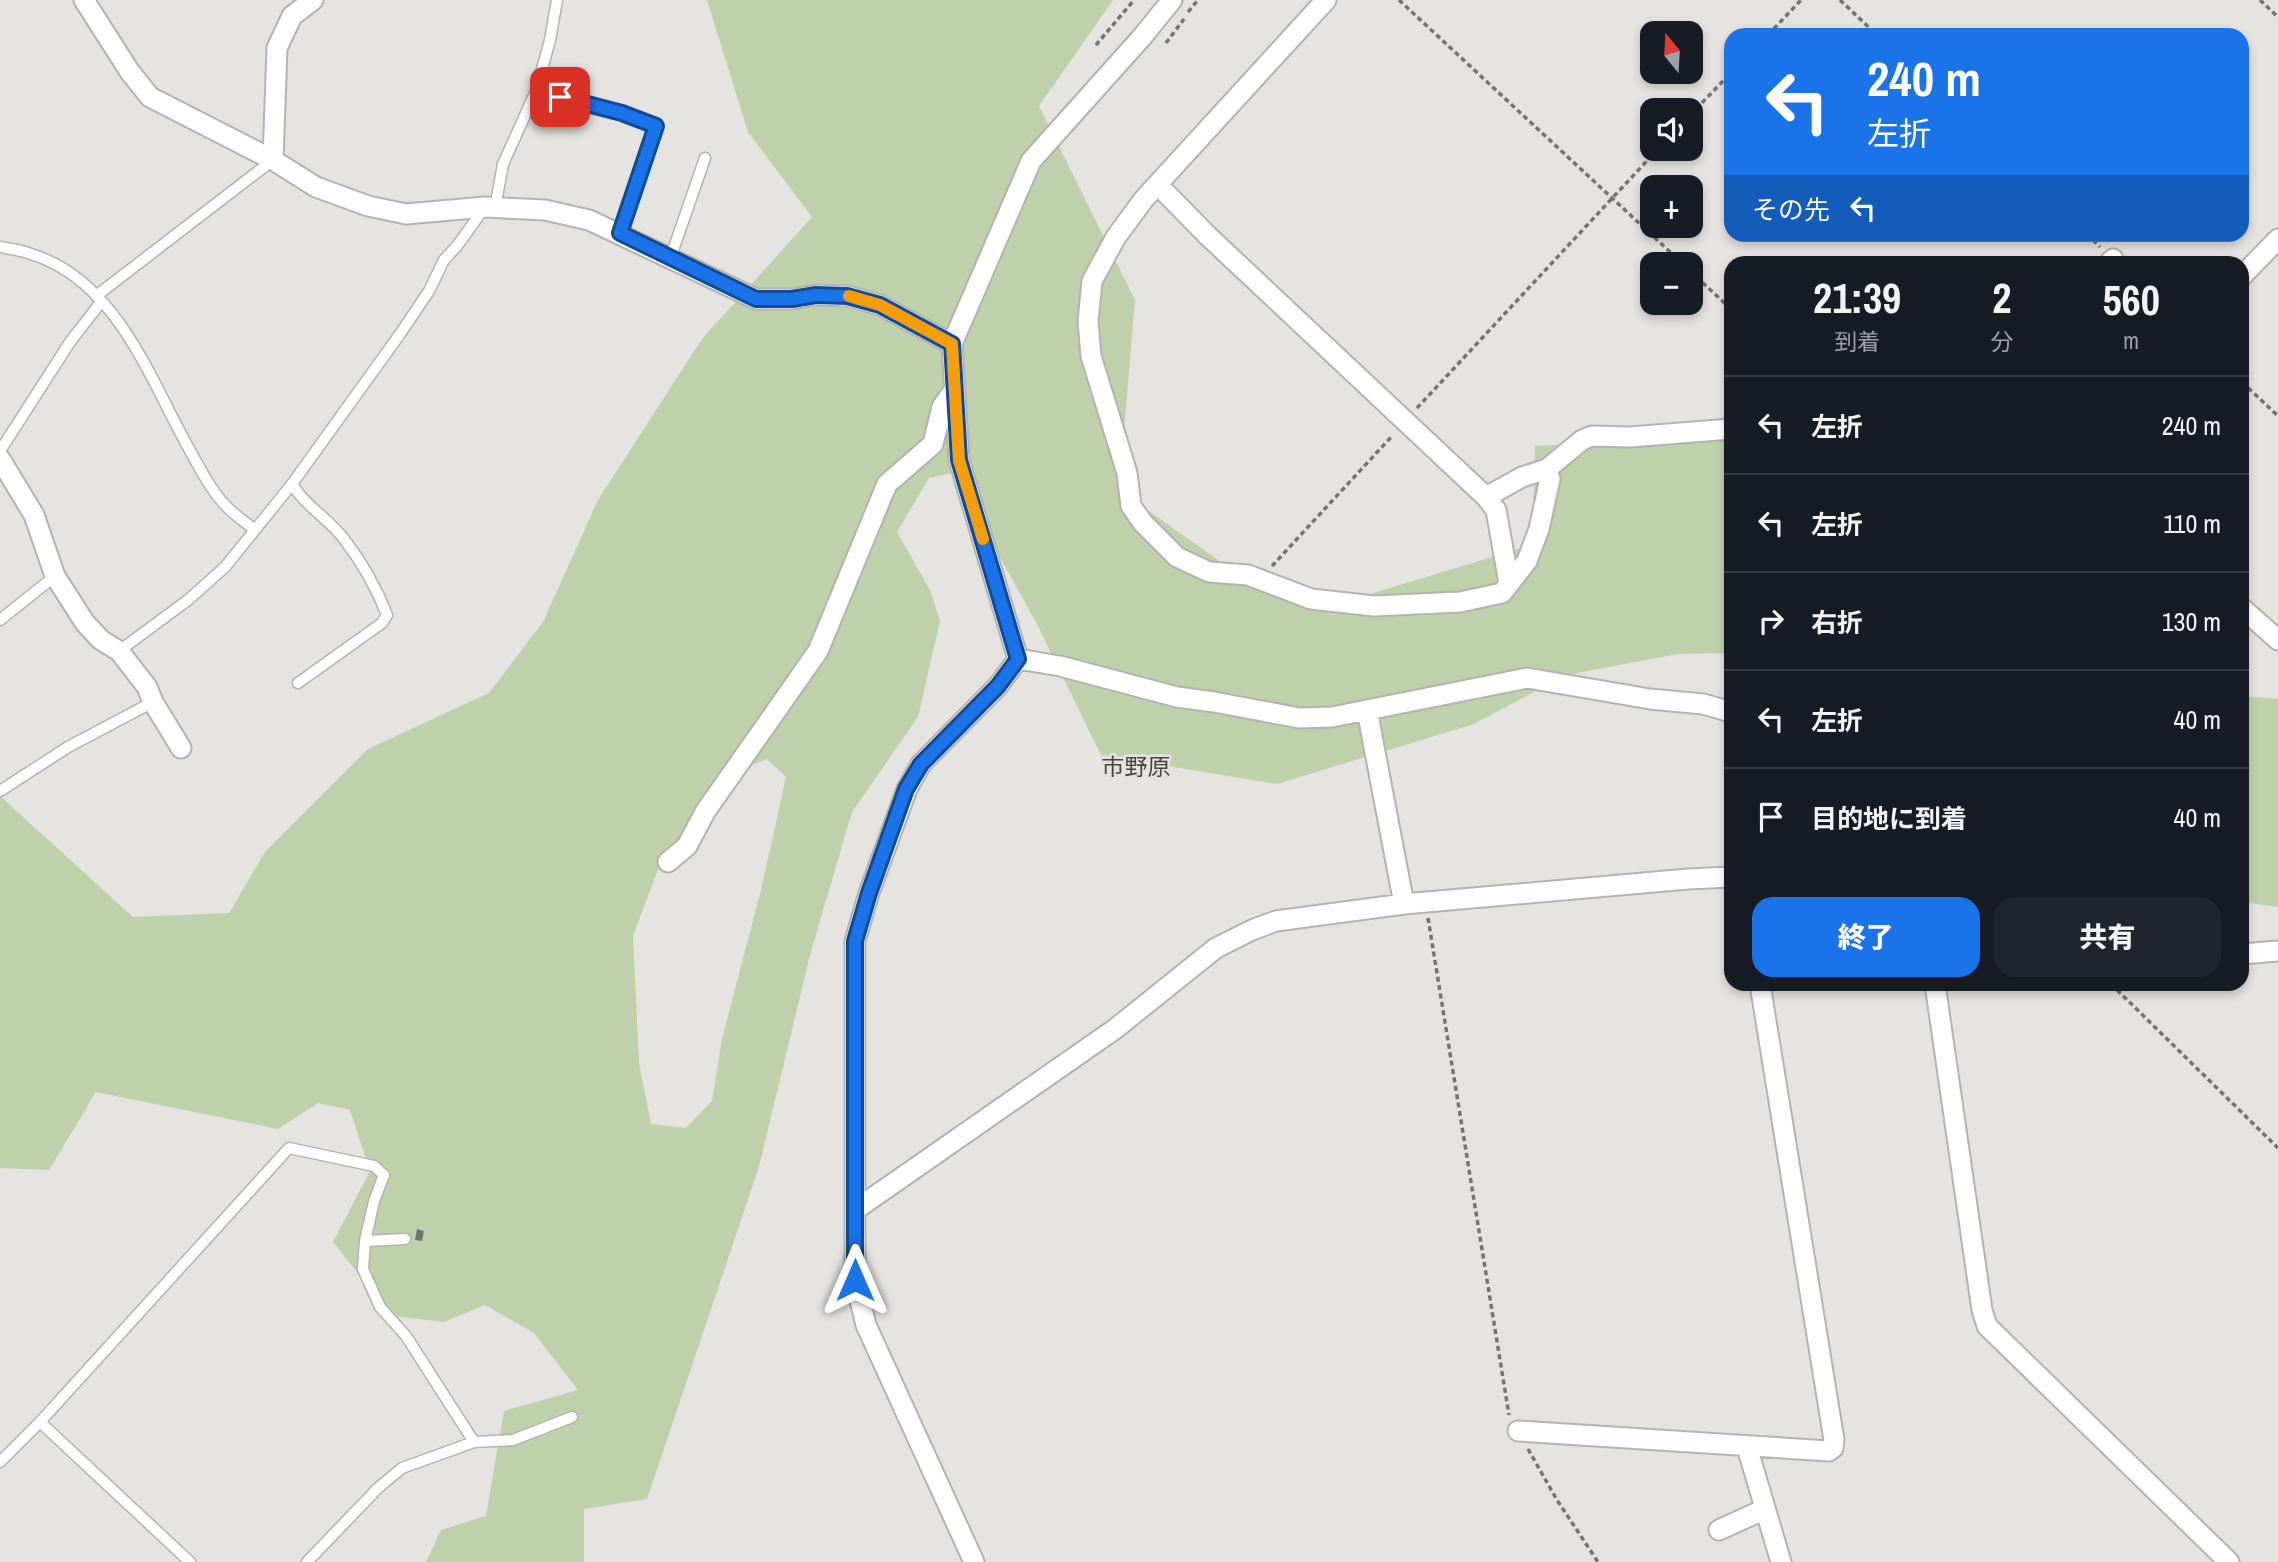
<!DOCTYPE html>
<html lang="ja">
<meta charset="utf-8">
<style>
body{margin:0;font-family:"Archivo Narrow","Noto Sans JP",sans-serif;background:#20242c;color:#f1f3f6;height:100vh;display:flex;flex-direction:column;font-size:26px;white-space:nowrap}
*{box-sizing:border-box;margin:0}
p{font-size:23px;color:#9ea1a6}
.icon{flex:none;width:38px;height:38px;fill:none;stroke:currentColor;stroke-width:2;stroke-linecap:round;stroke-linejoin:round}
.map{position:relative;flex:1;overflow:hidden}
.side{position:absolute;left:1724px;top:256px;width:525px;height:735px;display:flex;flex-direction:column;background:#171b24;border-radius:21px;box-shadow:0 4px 10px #0003}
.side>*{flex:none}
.hud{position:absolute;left:1724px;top:28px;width:525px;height:214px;border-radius:21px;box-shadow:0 4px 10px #0003;background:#1a73e8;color:#fff;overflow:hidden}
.needle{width:46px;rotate:342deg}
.controls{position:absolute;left:1640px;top:21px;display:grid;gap:14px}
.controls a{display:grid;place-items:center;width:63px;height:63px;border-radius:14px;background:#171b24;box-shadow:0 4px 10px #0003;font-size:35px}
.pin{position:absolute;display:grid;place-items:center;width:60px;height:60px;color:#fff;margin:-30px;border-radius:14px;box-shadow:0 4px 10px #0006}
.me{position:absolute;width:77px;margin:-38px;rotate:0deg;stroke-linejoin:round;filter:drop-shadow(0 0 5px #0008)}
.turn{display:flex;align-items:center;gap:24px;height:147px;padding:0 28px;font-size:32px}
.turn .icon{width:91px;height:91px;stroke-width:2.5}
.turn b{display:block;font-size:49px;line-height:60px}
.then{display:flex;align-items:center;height:66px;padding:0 28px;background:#0003;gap:14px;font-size:26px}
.eta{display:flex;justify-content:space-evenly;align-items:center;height:119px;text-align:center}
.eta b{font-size:42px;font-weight:800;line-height:49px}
.cta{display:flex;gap:14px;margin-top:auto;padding:14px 28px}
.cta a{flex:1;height:80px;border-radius:21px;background:#1a73e8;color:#fff;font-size:28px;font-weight:800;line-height:80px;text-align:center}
.cta a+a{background:#20242c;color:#f1f3f6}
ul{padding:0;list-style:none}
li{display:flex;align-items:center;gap:21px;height:98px;padding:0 28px;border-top:2px solid #363941}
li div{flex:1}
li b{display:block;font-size:26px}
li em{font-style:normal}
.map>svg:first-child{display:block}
.green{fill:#bed1aa;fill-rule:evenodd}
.building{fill:#747170}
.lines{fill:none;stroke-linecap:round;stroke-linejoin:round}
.lane-casing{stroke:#b5b3b0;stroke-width:13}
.street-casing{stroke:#b5b3b0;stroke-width:23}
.path{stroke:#747371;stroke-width:3.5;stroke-dasharray:5 3.5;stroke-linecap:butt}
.lane{stroke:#fff;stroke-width:10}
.street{stroke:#fff;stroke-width:19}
.route-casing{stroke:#114b97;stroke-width:18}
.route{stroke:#1a73e8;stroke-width:12}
.slow{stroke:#f59e0b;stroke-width:12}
.labels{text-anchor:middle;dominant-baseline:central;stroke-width:5;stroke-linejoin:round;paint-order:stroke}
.quarter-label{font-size:23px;fill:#454441;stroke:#e5e3e0}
</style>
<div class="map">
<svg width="2278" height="1562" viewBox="0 0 2278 1562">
<rect width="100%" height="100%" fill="#e5e3e0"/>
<!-- green -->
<path class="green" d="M707,0h406l-74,106 96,194 -16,190 133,94 115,11 165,-50 3,-99 196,-10v217l-53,1 -112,21 -92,49 -197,60 -176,-29 -65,-133 -83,-149 -24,5 -32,54 33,58 10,31 -22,96 -66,95 -42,143 -51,212 -112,332 -63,10v53h-158l15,-32 45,-14 18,-105 74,-21 -44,-57 -49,-28 -41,17 -52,-6 -59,-74 37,-71 -20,-61 -32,-7 -40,26 -182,-37 -47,78 -49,-2v-372l133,121 96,-4 36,-61 103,-103 121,-56 54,-71 55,-122 104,-161 110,-122 -64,-85zM767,759l19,18 -25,113 -39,149 -10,62 -26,27 -35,-4 -12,-61 -6,-127 24,-64 61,-94z
M2242,696l36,3v208l-36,-5z"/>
<!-- building -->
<path class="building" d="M417,1229l7,2 -2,10 -7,-1z"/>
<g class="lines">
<!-- lane casing -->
<g class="lane-casing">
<path id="lane" d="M536,91l86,22 34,13 -36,107
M495,208l8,-44 33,-73 14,-51 7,-40
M0,247c10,2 21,3 31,7 85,26 118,123 157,193 12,21 23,45 41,62 7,7 16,13 25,20
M670,259l35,-101
M96,296l177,-136
M0,451l70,-109 31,-40
M292,484c13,22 37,35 52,55 17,22 33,50 43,76l-5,8 -84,60
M0,620l55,-44
M119,651l69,-51 37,-33 67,-83 108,-150 29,-43 15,-31 13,-14 28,-39
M0,791l68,-44 85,-45
M365,1241l40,-2
M40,1422l150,140
M0,1462l40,-40 249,-274 85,18 10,9 -10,26 -9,40 -2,28 17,38 26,29 68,106
M307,1562l71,-74 24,-20 72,-26 39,-2 59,-23"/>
</g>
<!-- street casing -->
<g class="street-casing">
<path id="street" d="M84,0l46,72 20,25 123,63 43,27 52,19 38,8 79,-7 60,3 44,10 167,79h36l24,-4 31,1 33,9 72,39
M1326,0l-182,199 -28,38 -24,44 -4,40 3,35 36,117 4,33 12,17 34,34 32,15 39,3 63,24 63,7 86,-4 42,-9 25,-32 12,-32 11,-50 -3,-10
M273,160l4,-112 15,-32 21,-16
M1158,185l50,51 278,261 10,13 13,73
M2110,262l3,-3
M2242,276l36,-37
M0,459l34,56 21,61 30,47 16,17 18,11 28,36 6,15 28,46
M1486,497l36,-20 25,-8 35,-29 10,-4 38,1 101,-8
M2242,608l36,32
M1018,659l-59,-199 -7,-116 79,-183 111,-124 30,-37
M1018,659l42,7 117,31 37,5 85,16 33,-1 195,-39 123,21 53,5 28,8
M1367,710l37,194
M668,862l19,-16 18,-34 113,-161 69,-167 46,-40 9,-37 12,-17
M2242,954l36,-3
M1935,984l47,326 5,16 242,236
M855,1210l260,-181 101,-81 36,-18 24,-9 128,-17 284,-25 43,-2
M1518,1431l311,20 4,-3 1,-8 -74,-456
M1747,1447l34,115
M1719,1530l46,-21
M974,1562l-108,-237 -11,-45v-339l14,-48 38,-104 14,-25 77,-78 20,-27"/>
</g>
<!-- path -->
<path class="path" d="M1399,0l284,264
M1840,0l37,35
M2260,0l18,17
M1188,12l10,-12
M1768,35l33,-35
M1166,43l18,-24
M1096,45l38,-45
M1690,115l41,-42
M2087,234l13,13
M1690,271l41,38
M2242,382l36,34
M1417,408l241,-259
M1272,566l121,-131
M1428,918l81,497
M2111,984l167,164
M1528,1449l29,51 41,62"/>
<!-- lane -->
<use href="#lane" class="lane"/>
<!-- street -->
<use href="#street" class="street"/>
</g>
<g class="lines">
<!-- route casing -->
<g class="route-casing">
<path id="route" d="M560,97l62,16 34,13 -36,107 136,66h36l24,-4 31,1 33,9 72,39 7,116 59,199 -20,27 -77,78 -15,25 -37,104 -14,48v339"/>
</g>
<!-- route -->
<use href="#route" class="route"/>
<!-- slow -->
<path class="slow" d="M849,296l31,9 72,39 7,116 24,79"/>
</g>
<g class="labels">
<!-- quarter labels -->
<g class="quarter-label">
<text x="1136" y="766">市野原</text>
</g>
</g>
</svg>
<div class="controls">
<a><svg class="needle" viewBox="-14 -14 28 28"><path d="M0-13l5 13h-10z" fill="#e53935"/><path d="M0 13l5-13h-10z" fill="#9ea1a6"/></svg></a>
<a><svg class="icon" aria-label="sound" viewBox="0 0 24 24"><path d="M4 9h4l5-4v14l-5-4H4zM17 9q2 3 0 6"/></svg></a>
<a>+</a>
<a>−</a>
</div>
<div class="pin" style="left:560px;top:97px;background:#d93025"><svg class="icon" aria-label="arrive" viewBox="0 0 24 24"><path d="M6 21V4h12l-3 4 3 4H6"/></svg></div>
<svg class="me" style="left:855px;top:1280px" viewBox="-20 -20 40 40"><path d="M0-17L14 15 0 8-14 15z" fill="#1a73e8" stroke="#fff" stroke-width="4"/></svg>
<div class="hud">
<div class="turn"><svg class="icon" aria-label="left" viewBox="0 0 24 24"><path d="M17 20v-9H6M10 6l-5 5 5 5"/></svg><div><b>240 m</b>左折</div></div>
<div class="then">その先<svg class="icon" aria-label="left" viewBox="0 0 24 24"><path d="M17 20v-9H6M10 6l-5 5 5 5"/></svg></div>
</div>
<section class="side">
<div class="eta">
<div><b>21:39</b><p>到着</p></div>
<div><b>2</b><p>分</p></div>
<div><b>560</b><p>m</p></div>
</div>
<ul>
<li><svg class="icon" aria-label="left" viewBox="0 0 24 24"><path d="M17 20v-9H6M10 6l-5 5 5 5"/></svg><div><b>左折</b></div><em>240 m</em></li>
<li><svg class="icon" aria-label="left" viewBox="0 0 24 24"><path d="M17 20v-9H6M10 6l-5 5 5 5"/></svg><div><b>左折</b></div><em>110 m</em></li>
<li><svg class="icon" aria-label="right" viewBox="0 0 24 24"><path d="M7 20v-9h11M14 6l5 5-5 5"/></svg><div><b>右折</b></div><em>130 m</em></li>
<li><svg class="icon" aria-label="left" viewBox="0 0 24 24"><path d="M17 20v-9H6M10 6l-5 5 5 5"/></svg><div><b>左折</b></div><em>40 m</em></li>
<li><svg class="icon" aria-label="arrive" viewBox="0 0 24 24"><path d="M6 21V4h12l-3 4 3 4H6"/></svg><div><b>目的地に到着</b></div><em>40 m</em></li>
</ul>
<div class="cta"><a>終了</a><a>共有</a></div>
</section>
</div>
